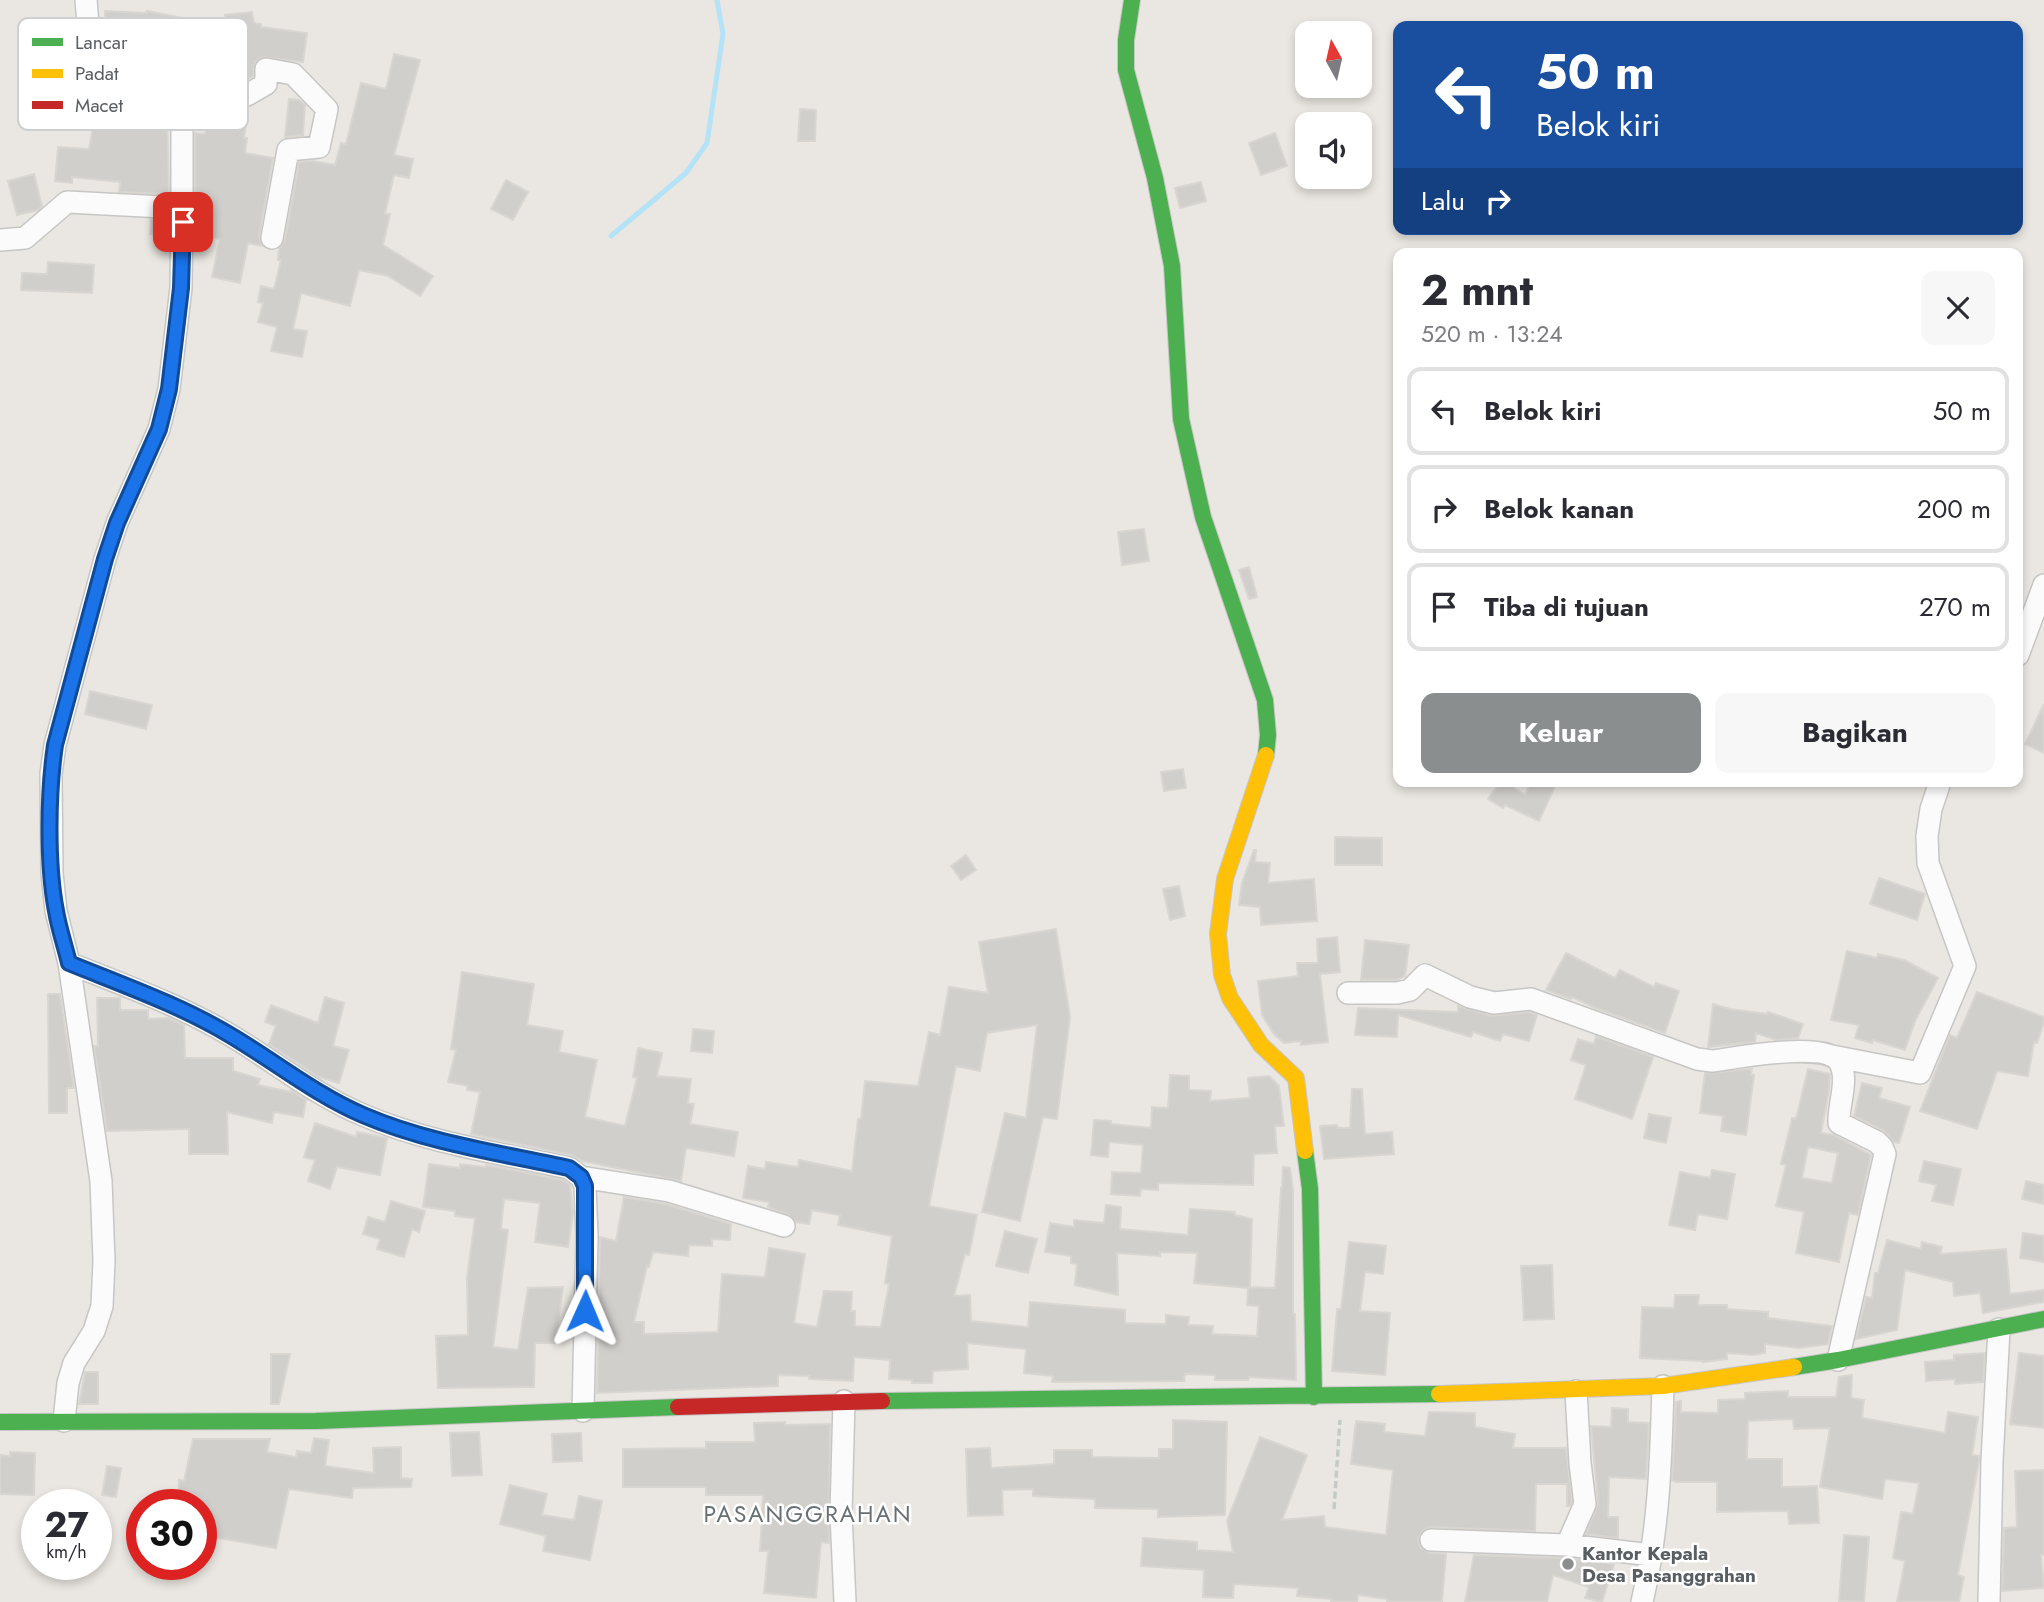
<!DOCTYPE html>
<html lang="id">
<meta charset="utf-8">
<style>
body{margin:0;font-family:Jost,sans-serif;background:#f7f7f7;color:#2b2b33;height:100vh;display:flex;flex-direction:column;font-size:26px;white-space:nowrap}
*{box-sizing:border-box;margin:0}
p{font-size:23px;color:#7c7c81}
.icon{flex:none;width:38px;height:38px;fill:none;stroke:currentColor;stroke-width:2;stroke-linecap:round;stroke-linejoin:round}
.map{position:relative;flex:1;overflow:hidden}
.drawer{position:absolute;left:1393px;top:248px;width:630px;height:539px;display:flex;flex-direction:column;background:#fff;border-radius:14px;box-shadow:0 4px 10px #0003}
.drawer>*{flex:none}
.top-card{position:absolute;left:1393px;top:21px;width:630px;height:214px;border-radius:14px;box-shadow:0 4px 10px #0003;background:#1a4fa0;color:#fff;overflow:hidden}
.needle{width:46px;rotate:352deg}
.fabs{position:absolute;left:1295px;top:21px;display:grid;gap:14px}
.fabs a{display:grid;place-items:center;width:77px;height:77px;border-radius:14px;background:#fff;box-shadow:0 4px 10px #0003;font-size:35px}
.speed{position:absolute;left:21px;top:1489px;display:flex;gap:14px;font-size:35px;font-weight:700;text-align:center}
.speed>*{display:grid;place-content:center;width:91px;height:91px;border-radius:50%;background:#fff;box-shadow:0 4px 10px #0003;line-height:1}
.speed small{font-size:18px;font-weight:400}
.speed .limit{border:10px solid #d22;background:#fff;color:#111}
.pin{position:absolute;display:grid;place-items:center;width:60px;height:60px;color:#fff;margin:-30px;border-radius:14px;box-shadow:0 4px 10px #0006}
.me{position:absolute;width:77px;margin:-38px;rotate:1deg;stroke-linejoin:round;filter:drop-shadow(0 0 5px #0008)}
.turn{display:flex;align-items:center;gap:24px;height:147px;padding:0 28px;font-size:32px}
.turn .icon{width:91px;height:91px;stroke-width:2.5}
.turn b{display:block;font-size:49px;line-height:60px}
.then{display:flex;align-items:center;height:66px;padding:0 28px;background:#0003;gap:14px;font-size:26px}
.round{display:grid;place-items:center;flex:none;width:74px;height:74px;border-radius:14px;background:#f7f7f7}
.headline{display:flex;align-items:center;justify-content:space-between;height:119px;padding:0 28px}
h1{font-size:42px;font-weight:700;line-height:52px}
.primary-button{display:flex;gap:14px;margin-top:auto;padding:14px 28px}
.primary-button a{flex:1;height:80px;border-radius:14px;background:#8b8e8f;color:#fff;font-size:28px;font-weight:700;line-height:80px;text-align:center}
.primary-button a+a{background:#f7f7f7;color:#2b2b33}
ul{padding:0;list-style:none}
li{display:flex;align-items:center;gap:21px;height:88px;margin:0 14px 10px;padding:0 14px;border:4px solid #e1e1e2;border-radius:14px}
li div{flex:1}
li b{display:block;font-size:26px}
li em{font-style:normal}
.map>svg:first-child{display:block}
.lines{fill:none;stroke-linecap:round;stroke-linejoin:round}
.stream{stroke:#b4e2f6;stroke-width:5}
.building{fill:#d1cfcc;stroke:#d9d6d2;stroke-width:2;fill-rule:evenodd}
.street-casing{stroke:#c6c6c5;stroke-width:24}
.fast-casing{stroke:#c7c6c6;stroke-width:18}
.slow-casing{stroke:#c7c6c6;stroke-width:18}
.jam-casing{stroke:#c7c6c6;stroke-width:18}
.path{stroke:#c4cbc6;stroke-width:3.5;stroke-dasharray:7 3.5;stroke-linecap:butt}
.street{stroke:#fcfbfb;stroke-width:21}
.fast{stroke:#4caf50;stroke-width:16}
.slow{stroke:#ffc107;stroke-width:16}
.jam{stroke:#c62828;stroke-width:16}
.route-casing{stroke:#114b97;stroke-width:18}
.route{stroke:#1a73e8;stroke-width:12}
.poi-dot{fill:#8b8e8f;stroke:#fff;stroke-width:2.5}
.labels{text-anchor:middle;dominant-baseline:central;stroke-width:5;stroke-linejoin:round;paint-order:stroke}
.poi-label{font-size:19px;font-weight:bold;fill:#585e62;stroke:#fff;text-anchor:start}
.quarter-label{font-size:23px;letter-spacing:2px;fill:#697074;stroke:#fff}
.key{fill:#fff;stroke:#cdcfd0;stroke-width:2}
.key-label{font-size:19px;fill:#585e62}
</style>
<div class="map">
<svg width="2044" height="1602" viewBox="0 0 2044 1602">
<rect width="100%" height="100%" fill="#eae7e2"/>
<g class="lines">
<!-- stream -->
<path class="stream" d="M611,236l75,-63 21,-30 16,-109 -6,-34"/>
</g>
<!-- building -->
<path class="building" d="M105,11l42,2v-2l36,7 -1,3 44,5 -1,-11 27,-3 2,11 7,1v3l46,6 -4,29 -41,-5 -7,5 -2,14 -9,5 -35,-3 -8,3 -14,10 -18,-13 -45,-14 5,-20 -24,-2z
M394,54l26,6 -26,95 19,4 -4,19 -15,-3 -9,39h5l-7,31 50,31 -13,20 -32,-20 -29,-6 -9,36 -49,-13 -8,36 14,2 -5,26 -31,-6 6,-24 -19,-5 5,-19 -5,-1 3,-16 13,3 7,-29h-3l1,-11 6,-9 14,-78 13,-1 23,4 6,-22 5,1 15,-61 25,6z
M80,83l33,5 46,14 8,7 2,85 -50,-2 1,-10 -48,-5v6l-17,-2 3,-34 31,2 7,-40 -19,-3z
M289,99l10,1 6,5 -2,30 -18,2z
M213,105l35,3 -4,30h3l-2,15 28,5 -14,78 3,10 -14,-3 -8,40 -28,-6 8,-38 -17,-3 5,-32 -13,-1v-70l10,1 3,-26z
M800,109l16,1 -1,31h-17z
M1275,133l12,33 -26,9 -12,-32z
M34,174l8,32 -4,4 -21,5 -9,-34z
M506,180l22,12 -15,28 -22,-11z
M1201,182l5,19 -26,7 -5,-20z
M151,220h18l-1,21 -9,-1v-5l-9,-1z
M48,262l46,3 -2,28 -71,-3 1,-17 25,1z
M1144,529l5,32 -27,4 -4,-33z
M1249,567l8,30 -8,2 -10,-29z
M90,691l62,14 -6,24 -61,-15z
M2044,704v49l-19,-9z
M1183,769l3,19 -22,3 -3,-19z
M1500,782h5l20,13 6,-13h26l-18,39 -34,-16 -2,3 -15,-9z
M1335,837l47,1v27h-47z
M1254,850h2l-1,12 15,1 -2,20 46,-4 3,42 -56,4 -1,-18 -21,-2 3,-22z
M966,855l10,15 -15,10 -10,-14z
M1879,878l46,16 -8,26 -47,-16z
M1179,886l6,30 -15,4 -7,-31z
M1056,929l14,88 -13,102 -14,-2 -23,104 -38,-9 23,-99 21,5 11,-93 -50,8 -7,38 -24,-5 -27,140 48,9 -8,40 -4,-1 -11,42 16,-1 1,26 57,6 2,-25 95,8v13l41,1v-9l23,2 -1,8 25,1 -1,8 45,2 2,-30 -12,-1 1,-17 -54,-5 3,-30 -37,-1v4l-43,-3 1,42 -43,-10 2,-21 -6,-1v-7l-26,-4 5,-29 24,4v-7l30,3 2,-18 15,2 -1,22 68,6 2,-26 45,3v3l17,4 -2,68 25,1 6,-100h1l1,-21 7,1 3,22v124h2l1,66 -47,-3 -1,3h-33v-5l-30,-1 -1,7 -132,1 1,-6 -29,-3 2,-24 -59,-6 1,26 -35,2 -1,12h-20v-3l-23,-1 1,-19 -36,-3 -1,24 -44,-2v-3l-31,-1v11l-181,7 3,-156 16,4 8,-44 42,7 65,20 -1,16 -18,-1v7l-23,-1 -1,11 -35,-4 -4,15 -2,-1 -13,56h10v12l74,-2 4,-58 43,3 4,-29 36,6 -11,69 23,4 7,-36 28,1 -1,19h4v15l26,1 8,-43 -4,-1 7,-47 -54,-11 2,-10 -28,-5 -3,14 -13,-2 -8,-8 -20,-7 1,-5 -26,-4 5,-32 17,3 1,-7 32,5 1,-7 53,11 6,-52h3l4,-38 53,5 11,-54 11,3 9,-48 39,6 -9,-51z
M1337,937l3,35 -20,2 8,68 -27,3v-4l-17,2 -10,-9 -12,-19 -4,-34 40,-5 -1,-13h21l-1,-24z
M1365,940l44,5 -4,31 -9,4h-35z
M1847,951l30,7 1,-4 26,6 34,18 -23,43 -10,29 -32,-10 -1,3 -17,-5 4,-13 -28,-5z
M1566,953l49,25 5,-8 34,17 2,-4 23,8 -14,42 -67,-24 -26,-12 -1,2 -25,-9z
M462,972l72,12 -7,41 36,6 -4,21 38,8 -12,57 40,9 12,-48 -4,-1 5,-29 24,5 -5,23 34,3 -3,24 6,1 -4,20 48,8 -4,24 -48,-8 -5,33 -99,-20 -10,-6 -101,-21 9,-42 -13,-2 1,-4 -20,-4 8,-32 -5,-1z
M1977,992l67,25v5l-7,21 -3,-1 -6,34 -31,-5 -20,58 -57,-18 30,-76 7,3z
M48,994h12l14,94h-7v25h-18z
M325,997l19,6 -11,43 16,4 -10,33 -20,-6 -50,-33 7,-18 -11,-4 6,-17 47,18z
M97,998h23v12h28v9l21,-1 15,7 1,33h48v13l27,8 -2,6 33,7v-2l15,10 -3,17 -29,-5 -2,11 -45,-11 1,42h-39v-25l-82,2 -13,-85h4z
M1713,1004l17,5 37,5 1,-2 35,12 -5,14 -22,2 -20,-7 -1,9 -47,5z
M1458,1006l33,10 38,-4 8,3 -8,26 -26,-7 -3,7 -27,-9 -2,5 -73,-22 -1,22 -42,-2 3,-27 100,4z
M693,1029l21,2 -2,22 -21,-2z
M1596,1036l57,21 -21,62 -57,-20 11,-34 -15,-5 7,-21 16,5z
M1752,1069l-1,6h3l-8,60 -25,-4 2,-15 -23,-3 5,-40z
M1808,1069l22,5 -1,17 -8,42 13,2 37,20 -13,60 -9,-2 -10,49 -43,-9 8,-41 -28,-6 10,-41 -5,-1 11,-46 4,1zM1808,1147l30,6 -6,30 -30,-5z
M1170,1075l19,1v14l22,1 -1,10 40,-3 -2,-20 21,-2 10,10 5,40h-9l2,27 -23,1 -1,31 -95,-2v7l-17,-1 -1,7 -29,-2 1,-22 29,1 2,-28 -34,-3 -1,15 -17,-2 3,-35 17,1v3l40,4 1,-21 16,1z
M1862,1083l20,5 -3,10 31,9 -11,36 -5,-1 -11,-12 -29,-14z
M1352,1089h10l3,45 27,-2 2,22 -70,5 -4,-33 17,-1 1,3h12z
M1649,1114l22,4 -5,25 -22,-5z
M315,1123l41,14 1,-5 30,6 -7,37 -43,-8 -7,22 -22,-8 7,-21 -11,-3z
M1924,1161l37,8 -8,36 -21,-4 4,-16 -17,-4z
M429,1164l31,4v-4l26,3v-2l77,15 7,5 3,28 -5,34 -33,-5 5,-39 -36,-4 -3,30 7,1 -15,117 25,3 10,-62 35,-1 -8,56h-20l-1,44 -96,1 -2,-52 32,-1 -1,-57 8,-60 -20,-2v-5l-32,-4z
M1712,1170l23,4 -8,45 -29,-5 -3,16 -26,-5 11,-53 30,6z
M2026,1181l18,4v19l-22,-5z
M391,1201l34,10 -6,21 -7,-3 -8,28 -27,-8 3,-10 -17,-5 5,-17 17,5z
M1005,1231l32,8 -9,34 -32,-7z
M2023,1233l21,3v26l-24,-4z
M1887,1240l34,9 1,-7 20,5 -2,7 66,-5 4,45 34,-4v12l-61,11 -3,-20 -26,3 -1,-14 -48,-12 -8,60 -41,9 10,-42 6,1 3,-25h3z
M1349,1242l37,4 -3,28 -18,-2 -5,39 30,2 -5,62 -53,-4 5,-62h4z
M1552,1265l2,54 -30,1 -3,-54z
M1675,1295h24l-1,10h29v4l41,3v6l64,8 -4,18 -29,4 -34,-4v9l-12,2 -26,-2v6l-24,3v-1l-63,-3 2,-51 32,1z
M1985,1353l-2,29 -28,2v-5l-29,2 -1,-19 29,-2v-5z
M2019,1353l25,3v72l-34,-4z
M271,1354h19l-11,50h-8z
M85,1372h13v32h-19z
M1852,1375l-1,23 13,2 -2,18 83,15 3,-21 30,5 -6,38 7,1v6l-21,113 6,2 -5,25h-62l8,-41 -12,-3 8,-46 12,2 6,-31 -34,-4 -3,20 -62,-12 10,-59 -36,1 -1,-10 -45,2 -1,38h35v28l35,-1 2,37 -30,1 -1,-13 -71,1v-30h-41l-4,-2 4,-78 5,-1v11l37,1v-13l27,-1v-6l43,-2v6h48l3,-20z
M1612,1408l16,1v13l21,1 -3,56 -37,-2 -1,40h10v21l-32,-4 12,-31 -7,-77 20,1z
M1429,1412l46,1v14l40,7 -2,14h53l6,54 -2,4h-3v-22h-31l-1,47 -104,-4 -7,2 -6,10 2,8 10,6 16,1 -4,48h-55v-3l-29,-4 -1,7h-26v-3l-34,-3 1,-8 -64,-4 -1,14 -30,-1 1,-27 -63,-4 2,-28 54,4v8l36,2 -6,-31 33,-84 47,18 -25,65 42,-4 1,11 61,8 7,-65 -42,-6 5,-43 29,3 -1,8 41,4z
M1173,1420l54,2 -2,93 -67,2v-8l-63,-1v-9l-62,-3v-7l-31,1 1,25 -35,1 -2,-67 24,-1 1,20 63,-4v-14h38v7l67,1v-9h14z
M785,1422v3l45,-1 -1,119 -8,-1 -5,56 -52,-5 4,-42h-8l3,-56h-57v-8h-83v-38l83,-1v-6h49l-1,-19z
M479,1432l3,43 -30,1 -2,-43z
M581,1433l1,28 -29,1 -1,-28z
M314,1438l15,2 -4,26 49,7 -1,-25 28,-1v31l11,1 -1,8 -58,1 -1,10 -63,-9 -13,59 -75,-13v-30h-23l1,-25 5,1 9,-42h77l-3,13 29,5 1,-6 14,2z
M10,1452l25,1 -1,42 -34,-1v-39l10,1z
M107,1466l14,2 -5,29 -14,-2z
M2044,1470v85h-3l3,33 -42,3 2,-63 13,-1 -2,-56z
M510,1485l37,9 -5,21 32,5 5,-24 23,5 -12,59 -47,-9 3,-15 -46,-12z
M1844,1535l25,2 -5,65 -25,-1z
M1474,1555l92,3 48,6 -12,38 -17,-4 4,-11 -36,-12 -6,27h-82z"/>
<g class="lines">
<!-- street casing -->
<g class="street-casing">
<path id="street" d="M182,112l27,-21 38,4 19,-11v-15l27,5 34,35 -8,38 -31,3 -16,88
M0,240l25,-2 42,-36 115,6v-96l-3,-11 -14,-11 -49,-15 -19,-15 -8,-23 -3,-37
M2018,655l26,-70
M69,963c54,22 111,42 161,72 44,26 85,60 133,80 65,28 137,38 206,53l12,9 4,9 2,50 -4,175
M1348,993h49l13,-3 15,-15 45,22 24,6 37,-4 166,60 15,2c24,-3 116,-21 128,2 9,17 -2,42 -1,60l38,19 5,5 3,7 -47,206
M1832,1056l88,17 45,-107 -37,-103 -1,-27 4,-27 9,-27
M581,1177l88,14 115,35
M1576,1391l4,72 5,41 -18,41 84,10
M844,1401l-3,113 4,88
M64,1421l4,-38 6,-20 20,-32 8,-25 2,-45 -3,-80 -32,-218 -13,-52 -4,-38 -1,-99 4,-29 50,-186 12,-36 42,-94 10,-40 12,-101 1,-80
M1431,1540l136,5
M1642,1602c17,-74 19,-141 21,-216
M1989,1602l3,-141 7,-132"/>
</g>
<!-- fast casing -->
<g class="fast-casing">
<path id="fast" d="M1132,0l-6,40v30l29,108 17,88 9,153 22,98 62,183 3,35 -2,20
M1305,1151l5,38 4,208
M1794,1367l44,-7 206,-41
M882,1401l557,-7
M0,1422l316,-1 362,-14"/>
</g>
<!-- slow casing -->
<g class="slow-casing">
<path id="slow" d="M1266,755l-41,124 -7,55 4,41 8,23 31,47 35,33 9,73
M1439,1394l224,-8 131,-19"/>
</g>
<!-- jam casing -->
<g class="jam-casing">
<path id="jam" d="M678,1407l204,-6"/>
</g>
<!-- path -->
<path class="path" d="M1334,1509l6,-89"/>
<!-- street -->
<use href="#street" class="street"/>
<!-- fast -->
<use href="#fast" class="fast"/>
<!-- slow -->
<use href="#slow" class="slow"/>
<!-- jam -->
<use href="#jam" class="jam"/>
</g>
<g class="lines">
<!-- route casing -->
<g class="route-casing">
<path id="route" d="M183,222l-2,66 -12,101 -10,40 -42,94 -12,36 -50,186c-7,48 -8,119 1,166 3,18 9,35 13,52 54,22 111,42 161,72 44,26 86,60 133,80 65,28 137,38 206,53l12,9 4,9v125"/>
</g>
<!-- route -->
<use href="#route" class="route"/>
</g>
<!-- markers -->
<circle class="poi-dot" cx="1568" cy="1564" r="7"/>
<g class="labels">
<!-- poi labels -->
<g class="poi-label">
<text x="1582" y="1553">Kantor Kepala<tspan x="1582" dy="22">Desa Pasanggrahan</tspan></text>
</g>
<!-- quarter labels -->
<g class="quarter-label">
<text x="808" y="1514">PASANGGRAHAN</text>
</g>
</g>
<!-- legend -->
<rect x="18" y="18" width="230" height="112" rx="10" class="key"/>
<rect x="32" y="38" width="31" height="8" fill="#4caf50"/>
<rect x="32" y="69" width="31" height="9" fill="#ffc107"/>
<rect x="32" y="101" width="31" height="8" fill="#c62828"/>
<g class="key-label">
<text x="75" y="49">Lancar</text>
<text x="75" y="80">Padat</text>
<text x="75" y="112">Macet</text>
</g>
</svg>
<div class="fabs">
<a><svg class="needle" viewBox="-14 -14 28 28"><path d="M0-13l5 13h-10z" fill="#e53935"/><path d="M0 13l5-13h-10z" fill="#7c7c81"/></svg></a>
<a><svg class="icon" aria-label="sound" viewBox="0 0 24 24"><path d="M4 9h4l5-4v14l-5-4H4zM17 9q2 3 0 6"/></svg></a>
</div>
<div class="speed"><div>27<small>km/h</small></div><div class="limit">30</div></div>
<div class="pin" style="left:183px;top:222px;background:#d93025"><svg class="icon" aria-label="arrive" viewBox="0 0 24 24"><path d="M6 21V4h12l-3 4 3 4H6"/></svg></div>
<svg class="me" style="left:585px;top:1311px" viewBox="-20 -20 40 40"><path d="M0-17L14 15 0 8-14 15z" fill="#1a73e8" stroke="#fff" stroke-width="4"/></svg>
<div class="top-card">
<div class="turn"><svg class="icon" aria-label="left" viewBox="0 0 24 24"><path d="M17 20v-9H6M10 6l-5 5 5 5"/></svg><div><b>50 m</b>Belok kiri</div></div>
<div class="then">Lalu<svg class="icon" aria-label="right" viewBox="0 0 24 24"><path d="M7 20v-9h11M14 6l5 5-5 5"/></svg></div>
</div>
<section class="drawer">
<div class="headline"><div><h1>2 mnt</h1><p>520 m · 13:24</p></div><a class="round"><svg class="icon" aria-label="close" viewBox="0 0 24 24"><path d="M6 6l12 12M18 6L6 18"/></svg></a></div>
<ul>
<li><svg class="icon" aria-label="left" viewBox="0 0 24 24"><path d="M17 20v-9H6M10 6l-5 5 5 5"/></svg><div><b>Belok kiri</b></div><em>50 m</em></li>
<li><svg class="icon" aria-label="right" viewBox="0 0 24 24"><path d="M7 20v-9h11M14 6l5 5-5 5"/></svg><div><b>Belok kanan</b></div><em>200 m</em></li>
<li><svg class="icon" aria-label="arrive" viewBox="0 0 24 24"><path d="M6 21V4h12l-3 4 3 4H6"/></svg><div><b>Tiba di tujuan</b></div><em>270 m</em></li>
</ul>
<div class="primary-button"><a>Keluar</a><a>Bagikan</a></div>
</section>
</div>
